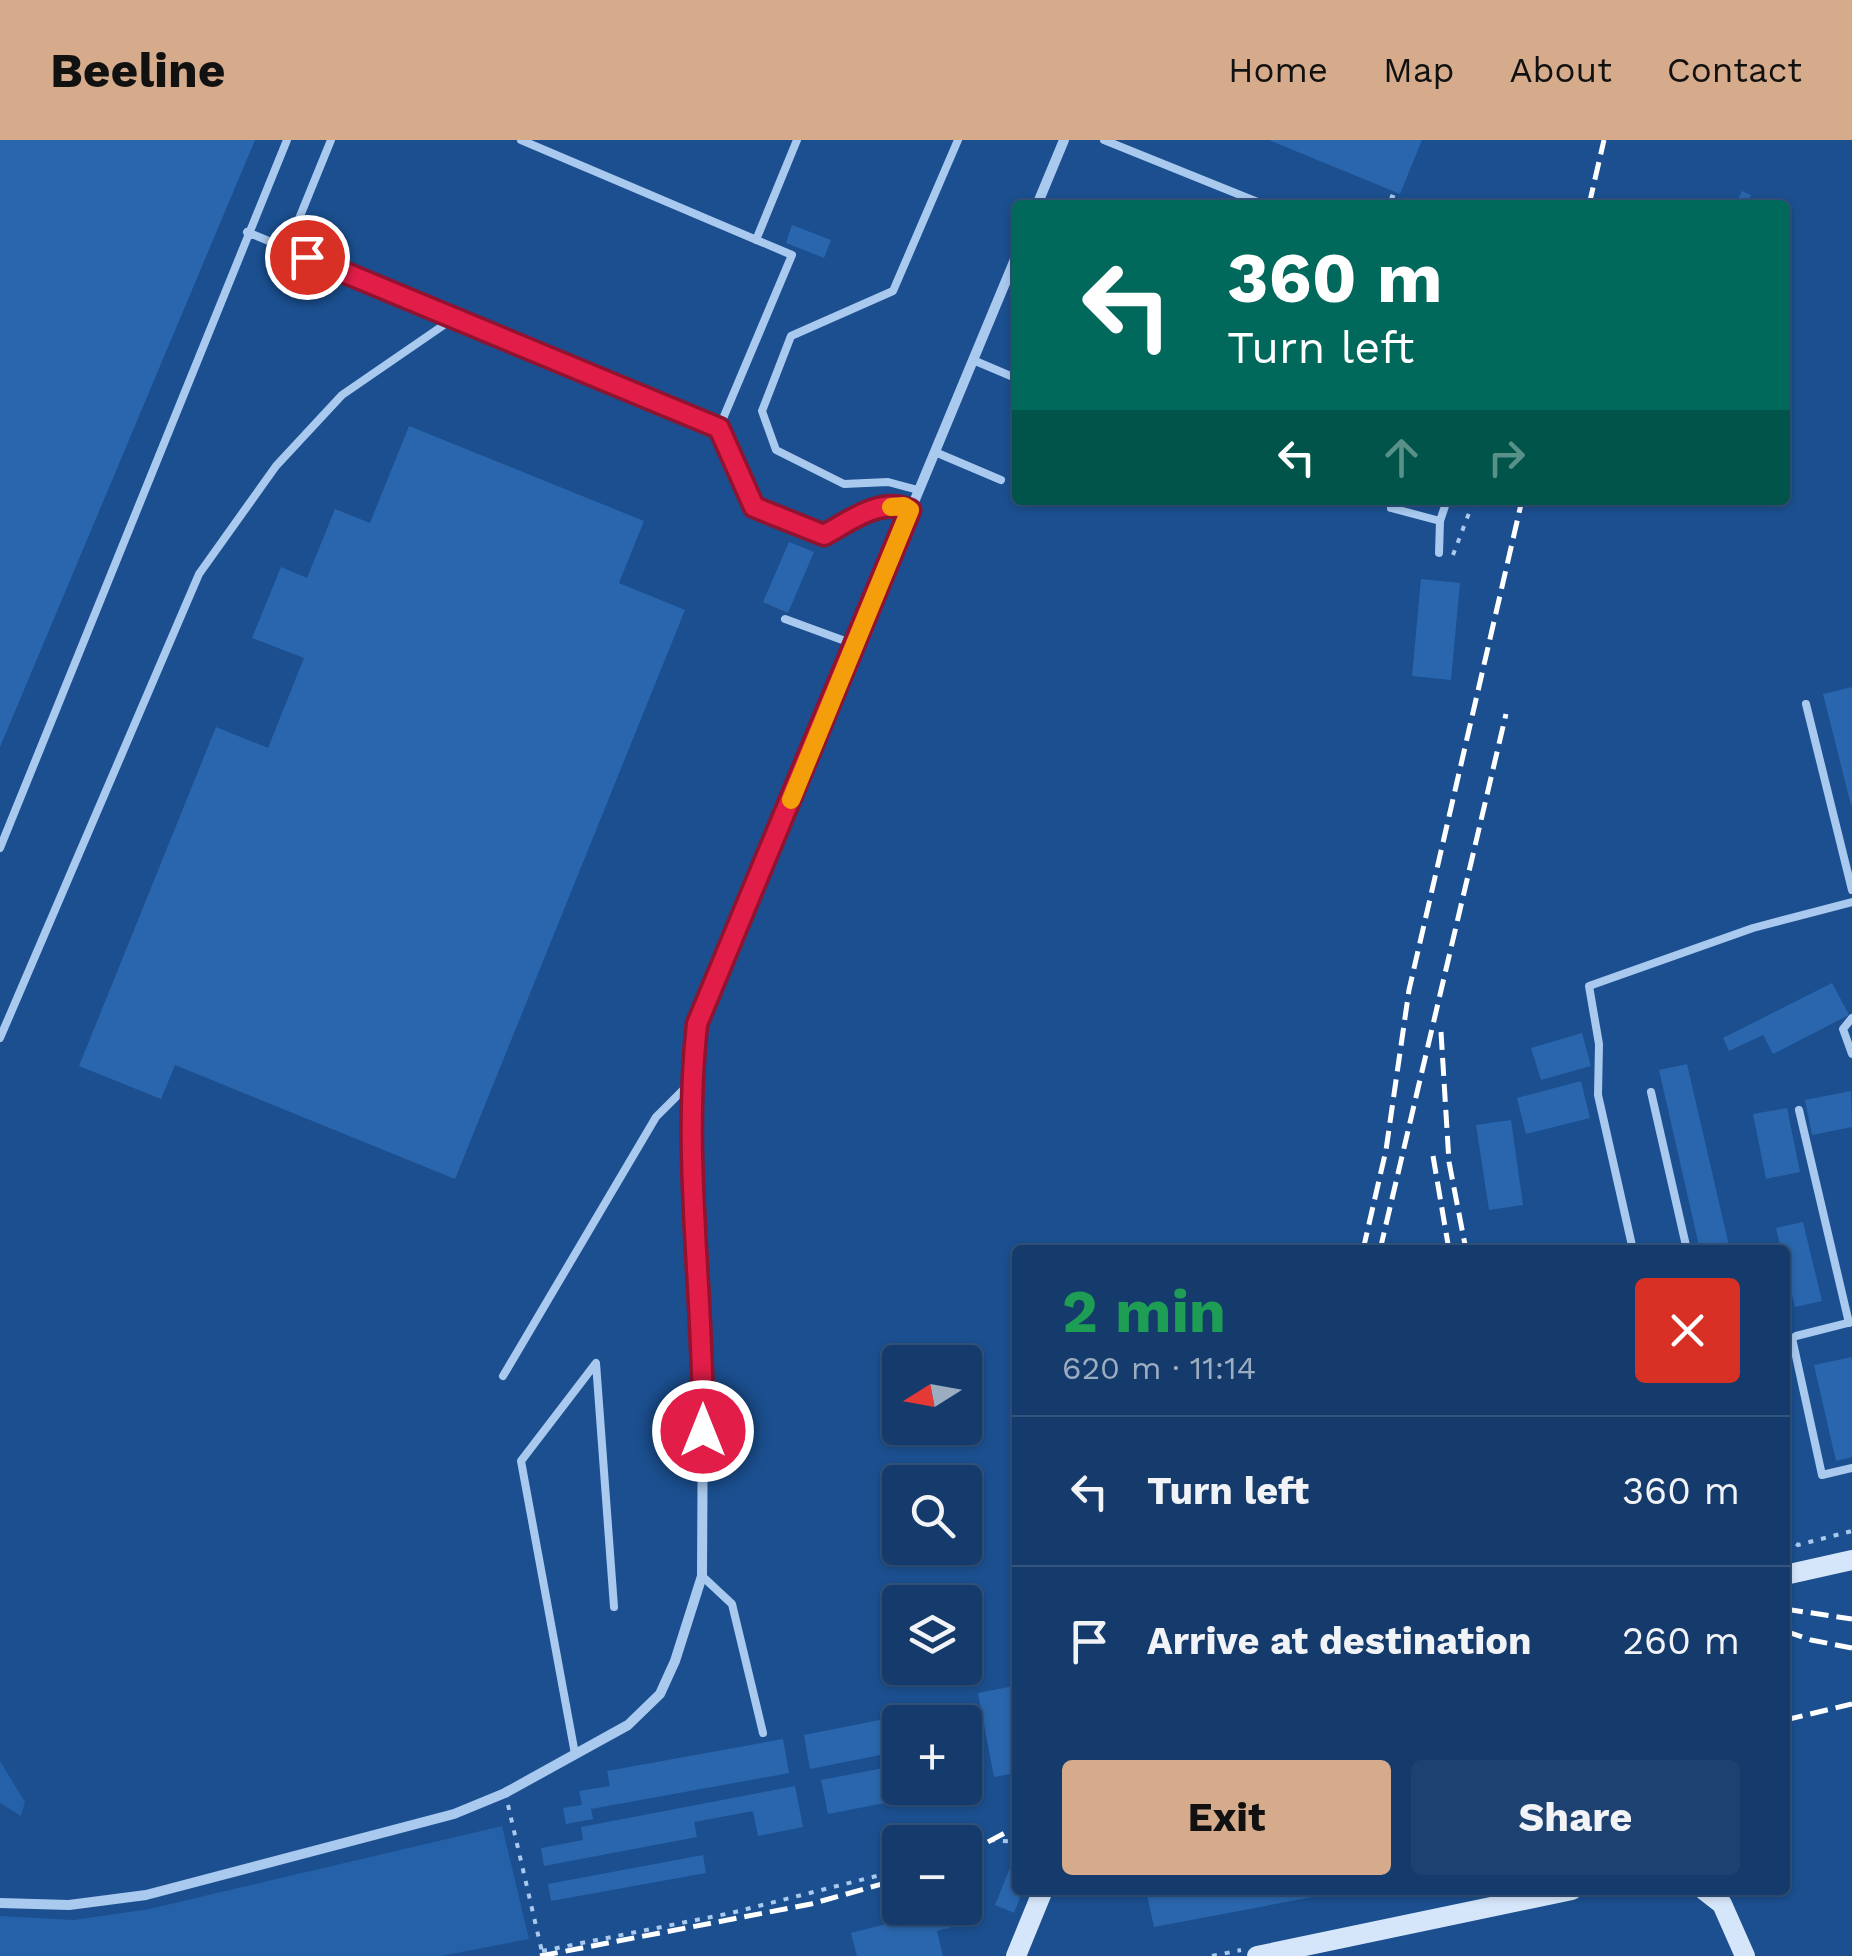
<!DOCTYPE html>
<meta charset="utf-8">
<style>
body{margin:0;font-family:"Work Sans",sans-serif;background:#1d4271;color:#f1f3f6;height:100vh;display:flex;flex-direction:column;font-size:38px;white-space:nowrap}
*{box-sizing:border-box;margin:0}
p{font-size:32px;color:#9dadc1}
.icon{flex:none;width:55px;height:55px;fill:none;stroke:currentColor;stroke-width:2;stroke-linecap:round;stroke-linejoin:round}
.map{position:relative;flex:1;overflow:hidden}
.side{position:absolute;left:1012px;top:1105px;width:778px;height:650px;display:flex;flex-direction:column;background:#143b6b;border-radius:10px;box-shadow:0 2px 8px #0004,0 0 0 2px #33557e}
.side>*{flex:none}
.top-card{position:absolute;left:1012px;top:60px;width:778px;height:305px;border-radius:10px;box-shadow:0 2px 8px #0004,0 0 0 2px #33557e;background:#00695c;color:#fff;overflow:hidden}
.needle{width:65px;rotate:259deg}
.buttons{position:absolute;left:882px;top:1205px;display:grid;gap:20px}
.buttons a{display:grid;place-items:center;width:100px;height:100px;border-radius:10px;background:#143b6b;box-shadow:0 2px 8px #0004,0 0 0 2px #33557e;font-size:50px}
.pin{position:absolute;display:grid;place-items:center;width:85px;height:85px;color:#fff;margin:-42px;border:5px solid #fff;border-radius:50%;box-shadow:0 2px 10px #0007}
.me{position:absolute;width:110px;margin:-55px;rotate:0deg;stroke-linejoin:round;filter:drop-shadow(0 0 8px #0008)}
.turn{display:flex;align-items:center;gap:35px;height:210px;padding:0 50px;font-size:45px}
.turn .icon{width:130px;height:130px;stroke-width:2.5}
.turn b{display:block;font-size:70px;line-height:85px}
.lanes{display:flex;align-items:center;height:95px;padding:0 50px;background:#0003;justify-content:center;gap:50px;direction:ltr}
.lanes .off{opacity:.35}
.round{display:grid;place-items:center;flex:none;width:105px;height:105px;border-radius:10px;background:#1d4271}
.headline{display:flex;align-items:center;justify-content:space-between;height:170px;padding:0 50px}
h1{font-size:60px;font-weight:700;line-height:75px;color:#1e9e55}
.button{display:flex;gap:20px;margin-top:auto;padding:20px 50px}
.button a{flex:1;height:115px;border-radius:10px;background:#d6ab8b;color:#111;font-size:40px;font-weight:700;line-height:115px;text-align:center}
.button a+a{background:#1d4271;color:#f1f3f6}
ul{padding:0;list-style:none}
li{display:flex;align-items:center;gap:30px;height:150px;padding:0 50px;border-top:2px solid #33557e}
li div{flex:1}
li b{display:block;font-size:38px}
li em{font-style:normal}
header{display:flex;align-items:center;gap:60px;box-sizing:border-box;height:140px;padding:0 50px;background:#d6ab8b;color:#111}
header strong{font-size:48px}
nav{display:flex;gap:55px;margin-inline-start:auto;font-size:35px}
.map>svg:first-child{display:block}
.green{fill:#2461a8}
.building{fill:#2a66ad}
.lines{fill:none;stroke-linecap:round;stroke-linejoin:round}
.path{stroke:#a9c9ee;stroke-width:4;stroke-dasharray:5 8;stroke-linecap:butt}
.lane{stroke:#a9c9ee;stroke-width:8}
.street{stroke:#a9c9ee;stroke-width:10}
.secondary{stroke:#d6e6fa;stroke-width:20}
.rail{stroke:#fff;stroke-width:5;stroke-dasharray:18 8;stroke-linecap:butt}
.route-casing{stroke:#92132f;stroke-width:25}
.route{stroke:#e11d48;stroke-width:18}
.slow{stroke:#f59e0b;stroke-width:18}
</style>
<header>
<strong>Beeline</strong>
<nav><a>Home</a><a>Map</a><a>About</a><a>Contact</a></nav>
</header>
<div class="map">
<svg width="1852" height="1816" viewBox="0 0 1852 1816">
<rect width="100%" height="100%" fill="#1b4f8f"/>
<!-- green -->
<path class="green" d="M0,1621l25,41 -4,14 -21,-13z
M502,1686l27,113 -88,17h-441v-40l74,4 75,-11z"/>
<!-- building -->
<path class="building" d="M0,0h255l-255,607z
M1269,0h153l-22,54z
M1742,51l9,4 -5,10h-11z
M792,85l39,15 -7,18 -38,-15z
M409,286l235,95 -25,62 66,27 -230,569 -280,-114 -14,34 -82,-33 137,-339 52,21 36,-90 -52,-20 29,-71 26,11 28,-69 35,14z
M789,402l25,10 -26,61 -25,-11z
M1421,439l39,4 -9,97 -39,-4z
M1852,547v118h-1l-28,-111z
M1832,843l17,32 -76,39 -10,-19 -34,16 -6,-13z
M1582,893l9,33 -50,14 -10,-32z
M1687,924l43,186h-30l-41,-180z
M1581,941l9,37 -64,16 -9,-36z
M1851,951l1,36 -40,8 -7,-35z
M1787,968l13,64 -34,7 -13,-65z
M1511,980l12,85 -34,5 -13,-85z
M1803,1082l19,79 -27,6 -10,-42v-15h-4l-5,-22z
M1852,1217v100l-16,4 -22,-96z
M1014,1546l4,17v61l-5,1 2,8 -21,4 -16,-84z
M965,1563l6,35 -6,1v-17h-65v29l-90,18 -6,-34z
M783,1599l6,34 -198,36 2,10 -27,5 -3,-16 19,-3 -3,-14 31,-5 -3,-15z
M973,1611l7,34 -15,3v-36z
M900,1625v23l58,1 -130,25 -7,-34z
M795,1646l8,41 -45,9 -5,-25 -59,11 3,15 -153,29 -3,-18 42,-8 -2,-13z
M1018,1708v42h5l-9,23 -19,-8z
M703,1715l3,18 -155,28 -3,-17z
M1146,1750h193v2l-185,35z
M973,1761l5,19 -41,11 6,25h-86l-6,-23 98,-25h16v-5z"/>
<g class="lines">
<!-- path -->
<path class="path" d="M1390,56l26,9
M1453,415l21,-55
M1785,1397l13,8 54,-14
M1785,1410l13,-5
M508,1665l35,151
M965,1704l12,-5 41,3
M542,1811l189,-38 169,-43
M1212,1816l29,-6"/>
<!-- lane -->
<path class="lane" d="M521,0l271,115 -73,173
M1104,0l161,65
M247,92l207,86
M756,100l41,-100
M302,115l-6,-29 35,-86
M973,220l45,19
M935,312l66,28
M918,350l-30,-8 -44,2 -68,-34 -14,-39 29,-75 102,-45 65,-151
M1391,368l49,13 7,-21
M1439,413l1,-32
M785,479l71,26
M1806,564l46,186
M0,708l287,-708
M1852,878l-9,11 9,25
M0,898l199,-464 77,-108 66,-71 112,-77 265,110 35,79 70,28c26,-14 56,-38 86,-25
M1651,952l36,158
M1799,970l50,213
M1633,1110l-35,-155 1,-51 -10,-58 164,-58 99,-26
M1792,1198l30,137 30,-7
M1785,1203l11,-7 56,-14
M503,1236l153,-259 35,-35
M702,1436l30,28 31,129
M575,1614l-54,-293 75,-98 18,244"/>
<!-- street -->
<path class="street" d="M1037,65l27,-65
M0,1763l69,2 77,-10 308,-81 51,-21 123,-68 32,-31 15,-33 27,-85 1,-182 -12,-312 6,-58 321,-772"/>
<!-- secondary -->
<path class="secondary" d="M1785,1435l67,-15
M1704,1750l18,14 23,52
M1016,1816l27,-66
M1257,1816l315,-66"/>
<!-- rail -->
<path class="rail" d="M1589,65l15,-65
M1441,892l8,130 17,88
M1433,1016l16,94
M1363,1110l23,-100 23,-160 113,-490
M1380,1110l126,-536
M1785,1469l67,10
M1785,1491l26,9 41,8
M1785,1580l67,-16
M965,1714l53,-28
M540,1816l271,-52 89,-25"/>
</g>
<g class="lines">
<!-- route casing -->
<g class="route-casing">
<path id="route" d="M307,117l412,171 35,79 70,28c26,-14 56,-38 86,-25l-213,514c-15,136 7,271 6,407"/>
</g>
<!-- route -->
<use href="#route" class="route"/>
<!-- slow -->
<path class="slow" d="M791,660l119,-290 -6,-4 -13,1"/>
</g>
</svg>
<div class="buttons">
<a><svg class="needle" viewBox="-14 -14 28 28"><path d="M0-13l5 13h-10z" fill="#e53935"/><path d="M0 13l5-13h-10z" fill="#9dadc1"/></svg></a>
<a><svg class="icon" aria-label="search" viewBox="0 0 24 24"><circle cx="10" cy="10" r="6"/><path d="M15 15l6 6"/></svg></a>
<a><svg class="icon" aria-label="layers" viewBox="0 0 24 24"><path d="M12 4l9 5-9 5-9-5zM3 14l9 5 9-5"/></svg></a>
<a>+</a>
<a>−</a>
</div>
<div class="pin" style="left:307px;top:117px;background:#d93025"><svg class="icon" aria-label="arrive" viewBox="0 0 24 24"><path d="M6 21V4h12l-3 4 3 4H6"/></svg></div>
<svg class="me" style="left:703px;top:1291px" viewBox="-20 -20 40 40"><circle r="17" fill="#e11d48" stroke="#fff" stroke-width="3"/><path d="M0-11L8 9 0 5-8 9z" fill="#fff"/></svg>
<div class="top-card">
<div class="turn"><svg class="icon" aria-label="left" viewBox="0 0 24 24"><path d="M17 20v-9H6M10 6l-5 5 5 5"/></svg><div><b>360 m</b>Turn left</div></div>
<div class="lanes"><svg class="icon" aria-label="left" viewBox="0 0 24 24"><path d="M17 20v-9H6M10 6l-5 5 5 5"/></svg><svg class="icon off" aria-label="ahead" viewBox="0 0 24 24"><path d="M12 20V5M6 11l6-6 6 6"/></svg><svg class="icon off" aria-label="right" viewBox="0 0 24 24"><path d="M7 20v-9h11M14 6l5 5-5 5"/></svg></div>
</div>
<section class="side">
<div class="headline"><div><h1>2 min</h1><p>620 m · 11:14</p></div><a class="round" style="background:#d93025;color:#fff"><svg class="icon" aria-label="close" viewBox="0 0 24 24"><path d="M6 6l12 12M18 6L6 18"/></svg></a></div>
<ul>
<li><svg class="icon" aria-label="left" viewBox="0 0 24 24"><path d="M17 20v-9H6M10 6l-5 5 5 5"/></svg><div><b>Turn left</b></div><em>360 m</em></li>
<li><svg class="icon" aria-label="arrive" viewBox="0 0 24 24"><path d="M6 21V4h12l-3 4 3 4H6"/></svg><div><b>Arrive at destination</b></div><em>260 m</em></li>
</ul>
<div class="button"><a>Exit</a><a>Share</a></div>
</section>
</div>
